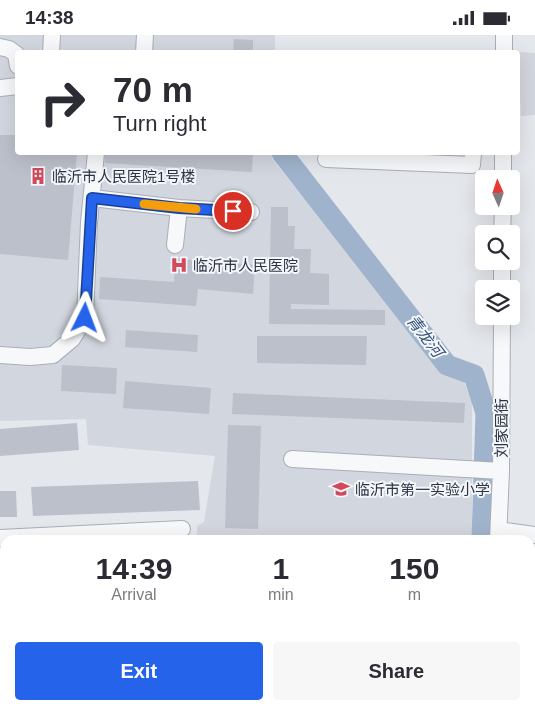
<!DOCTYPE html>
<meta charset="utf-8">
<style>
body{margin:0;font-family:Arial,"Noto Sans SC",sans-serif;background:#f7f7f7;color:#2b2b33;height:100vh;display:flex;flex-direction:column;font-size:19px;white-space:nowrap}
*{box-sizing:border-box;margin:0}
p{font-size:16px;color:#7c7c81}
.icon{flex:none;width:28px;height:28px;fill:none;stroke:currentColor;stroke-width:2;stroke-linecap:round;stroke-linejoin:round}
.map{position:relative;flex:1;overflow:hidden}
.drawer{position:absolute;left:0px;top:500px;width:535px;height:175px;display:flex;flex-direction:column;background:#fff;border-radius:15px 15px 0 0;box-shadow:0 5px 20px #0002}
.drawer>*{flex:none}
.guide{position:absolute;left:15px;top:15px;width:505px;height:105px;border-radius:5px;box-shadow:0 5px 20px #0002;background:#fff;color:#2b2b33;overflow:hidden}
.needle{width:32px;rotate:357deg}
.buttons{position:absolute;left:475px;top:135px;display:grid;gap:10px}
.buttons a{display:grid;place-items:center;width:45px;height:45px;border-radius:5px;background:#fff;box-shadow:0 5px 20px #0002;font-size:25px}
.pin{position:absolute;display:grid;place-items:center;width:42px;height:42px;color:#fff;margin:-21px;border:2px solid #fff;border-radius:50%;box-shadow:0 1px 5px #0007}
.me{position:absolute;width:55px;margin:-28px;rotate:3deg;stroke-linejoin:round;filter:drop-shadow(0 0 4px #0008)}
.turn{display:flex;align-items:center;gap:18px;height:105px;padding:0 15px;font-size:22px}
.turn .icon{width:65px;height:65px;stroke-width:2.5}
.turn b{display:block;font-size:35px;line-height:42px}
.eta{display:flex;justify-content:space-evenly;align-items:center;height:85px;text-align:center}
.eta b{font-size:30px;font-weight:700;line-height:35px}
.button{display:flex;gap:10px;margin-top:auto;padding:10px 15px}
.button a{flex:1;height:58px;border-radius:5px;background:#2563eb;color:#fff;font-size:20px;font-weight:700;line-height:58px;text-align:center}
.button a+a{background:#f7f7f7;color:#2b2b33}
.status{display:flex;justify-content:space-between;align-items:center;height:35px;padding:0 25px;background:#fff;direction:ltr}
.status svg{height:14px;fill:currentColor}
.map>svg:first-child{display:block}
.built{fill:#d2d6de}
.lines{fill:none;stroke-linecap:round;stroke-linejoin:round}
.river{stroke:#9fb4cc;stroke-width:21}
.building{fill:#bbc0ca}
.minor-casing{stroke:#a9aeb7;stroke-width:18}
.minor{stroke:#f7f8fa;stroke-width:16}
.route-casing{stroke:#184099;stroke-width:12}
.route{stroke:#2563eb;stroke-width:9}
.slow{stroke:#f59e0b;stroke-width:9}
.labels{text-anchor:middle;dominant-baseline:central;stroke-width:4;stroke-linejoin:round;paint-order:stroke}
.poi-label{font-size:15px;fill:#2b3445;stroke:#f4f6f9;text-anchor:start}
.street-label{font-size:15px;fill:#2b3445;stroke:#f4f6f9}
.water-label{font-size:16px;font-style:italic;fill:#34527a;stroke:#f4f6f9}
</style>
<div class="status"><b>14:38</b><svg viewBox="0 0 49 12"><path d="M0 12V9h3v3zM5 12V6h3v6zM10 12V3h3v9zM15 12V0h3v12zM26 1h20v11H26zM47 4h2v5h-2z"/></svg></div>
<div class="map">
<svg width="535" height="675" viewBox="0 0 535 675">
<rect width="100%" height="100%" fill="#e4e7ec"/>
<!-- built -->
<path class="built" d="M0,0h275v17l-257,1v100h254v6l173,212 18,9 9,19v141h-275v-14l7,-4 11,-66 -127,-11 -2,-26 -86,2z
M518,17l17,1v62l-14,1z
M0,656h5v14h123v5h-128z
M463,670h66l-1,5h-66z"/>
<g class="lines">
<!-- river -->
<path class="river" d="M282,118l165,212 27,10 12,38 -4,127"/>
</g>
<!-- building -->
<path class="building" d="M234,4l19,1v13h-20z
M0,100h18v18h59l-9,107 -68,-6z
M105,118h148l-1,19 -147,-9z
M271,172h17v19h7l-1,23h17l-1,24 19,1v31l-38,-1v5l94,1v15l-116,-1z
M176,224l79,6 -2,29 -55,-5 -2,17 -97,-7 1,-22 74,5z
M126,295l72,5 -1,17 -72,-5z
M257,301h110l-1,29 -109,-2z
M62,330l55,3 -1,26 -55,-3z
M125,346l86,7 -2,26 -86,-6z
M233,358l232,10 -1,20 -232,-9z
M77,388l2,27 -79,6v-27z
M228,390l33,1 -3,103 -33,-1z
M198,446l2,29 -167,6 -2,-29z
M0,456h16l1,26h-17z
M203,501h20v4h-20z
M185,502v3h-27v-2z
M0,511h5v28h-5z
M0,561h5v27h-5z
M133,670h168v2l-70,3h-98z"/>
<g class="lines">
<!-- minor casing -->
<g class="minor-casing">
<path id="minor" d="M0,12l9,2 7,5 2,12
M51,18l1,-18
M144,18l1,-18
M504,18v-18
M0,53l18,-2
M326,124l146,6 1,-12
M503,144v-26
M92,163l87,10 72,4
M502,199l1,-28
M175,210l4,-37
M502,254v-28
M0,320l30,2 23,-2 19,-16 13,-21 4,-96 7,-69
M292,424l209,12
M499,495l36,5
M0,503l182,-9
M498,505l3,-69 1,-155
M0,637h5
M530,641l5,-5
M486,675v-5"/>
</g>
<!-- minor -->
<use href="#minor" class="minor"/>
</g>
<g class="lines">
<!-- route casing -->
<g class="route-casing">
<path id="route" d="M85,283l7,-120 87,10 54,3"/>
</g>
<!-- route -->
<use href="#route" class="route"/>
<!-- slow -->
<path class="slow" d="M144,169l52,5"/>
</g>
<!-- icons -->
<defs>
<g id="building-bare" transform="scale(1.35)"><path d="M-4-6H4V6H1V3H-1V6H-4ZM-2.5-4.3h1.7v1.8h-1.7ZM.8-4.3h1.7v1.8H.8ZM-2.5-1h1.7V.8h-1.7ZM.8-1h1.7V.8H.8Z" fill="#d1495b" stroke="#f4f6f9" stroke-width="2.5" paint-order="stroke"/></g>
<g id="hospital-bare" transform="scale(1.35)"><path d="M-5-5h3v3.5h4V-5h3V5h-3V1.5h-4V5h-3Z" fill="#d1495b" stroke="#f4f6f9" stroke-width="2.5" paint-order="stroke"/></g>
<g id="school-bare" transform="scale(1.35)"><path d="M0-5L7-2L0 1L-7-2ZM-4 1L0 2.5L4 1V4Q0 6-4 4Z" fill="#d1495b" stroke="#f4f6f9" stroke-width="2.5" paint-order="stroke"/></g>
</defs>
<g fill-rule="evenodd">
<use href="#building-bare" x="38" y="141"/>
<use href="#hospital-bare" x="179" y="230"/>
<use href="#school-bare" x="341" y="454"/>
</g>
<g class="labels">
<!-- poi labels -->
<g class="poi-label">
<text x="52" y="141">临沂市人民医院1号楼</text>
<text x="193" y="230">临沂市人民医院</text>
<text x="355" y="454">临沂市第一实验小学</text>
</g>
<!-- street labels -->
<g class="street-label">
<text transform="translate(501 393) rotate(-90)">刘家园街</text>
</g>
<!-- water labels -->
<g class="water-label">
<text transform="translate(425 301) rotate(52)">青龙河</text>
</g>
</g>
</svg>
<div class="buttons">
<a><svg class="needle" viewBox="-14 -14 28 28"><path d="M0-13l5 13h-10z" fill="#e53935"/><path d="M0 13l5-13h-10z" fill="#7c7c81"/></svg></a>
<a><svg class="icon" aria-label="search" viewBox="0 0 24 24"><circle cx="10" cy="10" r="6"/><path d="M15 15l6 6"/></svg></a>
<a><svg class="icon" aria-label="layers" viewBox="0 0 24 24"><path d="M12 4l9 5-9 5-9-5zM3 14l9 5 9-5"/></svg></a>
</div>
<div class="pin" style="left:233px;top:176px;background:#d93025"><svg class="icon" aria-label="arrive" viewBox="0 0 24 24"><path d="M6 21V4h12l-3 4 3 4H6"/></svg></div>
<svg class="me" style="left:85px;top:283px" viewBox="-20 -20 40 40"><path d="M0-17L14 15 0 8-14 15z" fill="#2563eb" stroke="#fff" stroke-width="4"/></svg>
<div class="guide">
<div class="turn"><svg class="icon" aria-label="right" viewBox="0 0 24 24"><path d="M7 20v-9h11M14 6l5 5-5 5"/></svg><div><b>70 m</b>Turn right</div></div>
</div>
<section class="drawer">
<div class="eta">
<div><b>14:39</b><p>Arrival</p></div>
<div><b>1</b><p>min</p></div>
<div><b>150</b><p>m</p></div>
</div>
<div class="button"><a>Exit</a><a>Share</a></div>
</section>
</div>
